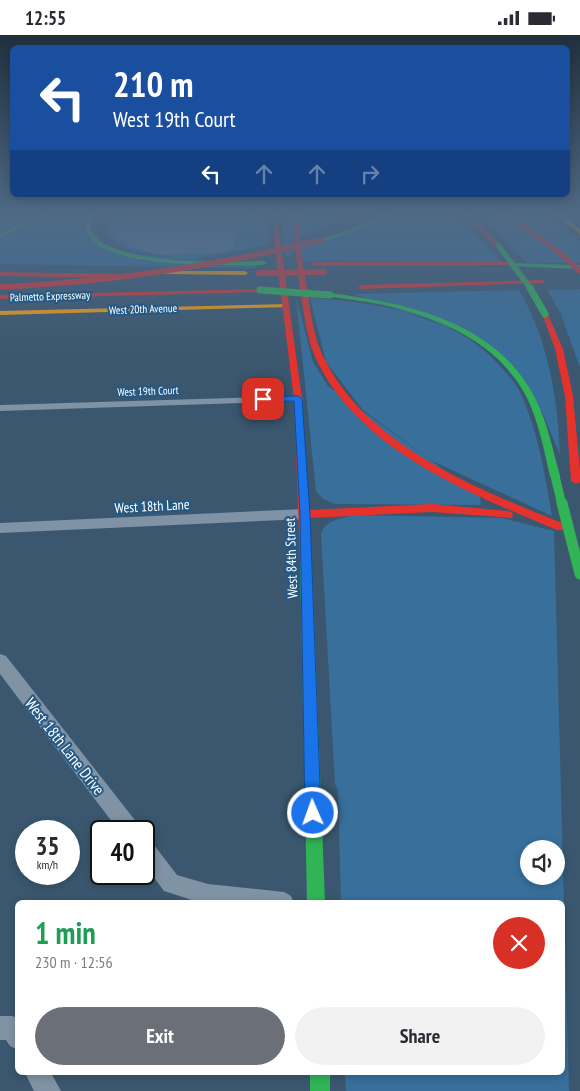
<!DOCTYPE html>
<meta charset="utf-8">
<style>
body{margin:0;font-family:"PT Sans Narrow",sans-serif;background:#f2f2f3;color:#2b2b33;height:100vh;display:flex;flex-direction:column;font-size:19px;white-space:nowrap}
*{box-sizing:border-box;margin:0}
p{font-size:16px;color:#7c7c81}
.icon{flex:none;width:28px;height:28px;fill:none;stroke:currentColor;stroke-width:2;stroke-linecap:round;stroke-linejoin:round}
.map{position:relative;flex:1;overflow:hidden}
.details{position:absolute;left:15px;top:865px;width:550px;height:175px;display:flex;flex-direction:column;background:#fff;border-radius:8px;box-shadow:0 2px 8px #0003}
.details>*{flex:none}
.top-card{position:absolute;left:10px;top:10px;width:560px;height:152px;border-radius:8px;box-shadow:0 2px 8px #0003;background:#1a4fa0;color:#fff;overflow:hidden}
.controls{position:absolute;left:520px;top:805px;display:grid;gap:10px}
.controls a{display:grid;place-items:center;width:45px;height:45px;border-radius:50%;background:#fff;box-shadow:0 2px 8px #0003;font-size:25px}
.speed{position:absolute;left:15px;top:785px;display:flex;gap:10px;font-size:25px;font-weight:700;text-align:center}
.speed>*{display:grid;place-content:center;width:65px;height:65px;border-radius:50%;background:#fff;box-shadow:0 2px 8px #0003;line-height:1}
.speed small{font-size:12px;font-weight:400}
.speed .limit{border:2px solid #111;border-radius:8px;background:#fff;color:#111}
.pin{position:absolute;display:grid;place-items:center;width:42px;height:42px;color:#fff;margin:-21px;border-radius:10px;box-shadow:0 2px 8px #0006}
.me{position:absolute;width:55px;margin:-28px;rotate:358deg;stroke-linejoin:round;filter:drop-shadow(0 0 4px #0008)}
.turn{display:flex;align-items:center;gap:18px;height:105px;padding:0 20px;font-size:22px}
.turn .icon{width:65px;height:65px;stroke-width:2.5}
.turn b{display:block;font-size:35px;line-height:42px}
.lanes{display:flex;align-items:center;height:48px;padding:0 20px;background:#0003;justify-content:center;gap:25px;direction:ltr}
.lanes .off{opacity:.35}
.round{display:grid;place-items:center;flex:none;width:52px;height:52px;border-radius:26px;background:#f2f2f3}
.overview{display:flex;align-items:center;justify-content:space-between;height:85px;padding:0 20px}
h1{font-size:30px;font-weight:600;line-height:38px;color:#1e9e55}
.action{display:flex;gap:10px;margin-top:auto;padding:10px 20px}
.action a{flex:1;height:58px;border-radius:30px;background:#6b7078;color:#fff;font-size:20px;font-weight:600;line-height:58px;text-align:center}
.action a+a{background:#f2f2f3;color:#2b2b33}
.status{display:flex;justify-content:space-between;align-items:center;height:35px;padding:0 25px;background:#fff;direction:ltr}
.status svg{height:14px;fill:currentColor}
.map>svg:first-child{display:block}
.green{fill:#386f9b;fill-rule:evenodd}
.water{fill:#547a97}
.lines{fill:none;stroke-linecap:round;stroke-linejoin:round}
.street{fill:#8093a5;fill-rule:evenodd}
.fast{fill:#30b455;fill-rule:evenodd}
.slow{fill:#ff9f0a;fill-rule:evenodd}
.jam{fill:#e5322d;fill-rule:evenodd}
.fast-bridge-far3{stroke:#30b455;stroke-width:5.5}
.fast-bridge-far2{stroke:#30b455;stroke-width:7}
.fast-bridge-far1{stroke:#30b455;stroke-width:9}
.fast-bridge{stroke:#30b455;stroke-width:11}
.jam-bridge{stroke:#e5322d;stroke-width:5.5}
.route{fill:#1a73e8;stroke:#114b97}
.labels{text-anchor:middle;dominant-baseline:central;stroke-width:4;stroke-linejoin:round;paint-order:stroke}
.far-street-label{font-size:11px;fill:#fff;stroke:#245985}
.street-label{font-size:14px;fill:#fff;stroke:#245985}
.near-street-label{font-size:16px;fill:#fff;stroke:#245985}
</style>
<div class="status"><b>12:55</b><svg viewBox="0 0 49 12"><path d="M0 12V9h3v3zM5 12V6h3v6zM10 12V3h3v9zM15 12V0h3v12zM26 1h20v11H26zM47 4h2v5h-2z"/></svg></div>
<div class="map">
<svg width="580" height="1056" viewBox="0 0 580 1056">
<rect width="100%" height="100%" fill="#3a576f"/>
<!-- green -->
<path class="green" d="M0,178h87l-2,4 22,34 148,15 -1,2 -254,-4z
M113,178h23l-17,16 115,16 4,-32h30l1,32 -79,15 -57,-9 -18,-9 -8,-9v-10z
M282,178h12l-2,43h-5l-5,-26z
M301,178h60l-61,24z
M397,178h54l20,16 31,33 -199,-1 -2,-13 74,-24z
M475,178h73l32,28v22h-53l-28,-30z
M580,254v79l-19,-54 -14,-24z
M519,255c29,49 39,109 41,165l-18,-43 -60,-73 -128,-45z
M296,262l17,65 15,24 152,110 1,9 -146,-1 -12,-5 -7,-8z
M310,263c70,5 150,16 196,75 5,6 11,12 14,19 18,38 25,83 32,124l-120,-55 -69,-51 -37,-48z
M355,480l147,3 52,13 15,560h-223l-1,-18h217v-170l-221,-1 -3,-112 -3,-6 -14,-250c5,-15 20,-15 34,-19zM529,814h27v27h-27z"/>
<!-- water -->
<path class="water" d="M136,178h102l-4,32 -9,8 -68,2 -25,-8 -14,-9 1,-9z"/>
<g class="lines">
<!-- street -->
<path class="street" d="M298,361l5,3 -1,2 -302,10v-6z
M305,474l4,2 2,3 -2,3 -4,2 -305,14v-10z
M0,619l6,2 132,168 3,7h-22l-119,-157z
M144,803l7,3 26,34 31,9 76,8 7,4 3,7h-93l-37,-12 -20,-27z
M0,981h12l6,2v32l-8,-4 -4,-6h-6z
M25,1038h26l10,18h-27z"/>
<!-- fast -->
<path class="fast" d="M44,178h7l-51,24v-4z
M87,178h5l-2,18c4,4 9,10 14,13 42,21 114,18 160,17l3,2c-8,4 -21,2 -30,2 -38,0 -105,0 -138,-19 -5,-3 -9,-9 -14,-14z
M386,178h7l-27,14 -42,14 -5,-1 43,-15z
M509,228l71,2v4l-69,-3 -2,-1z
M330,258c78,10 168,29 206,107 12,24 17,51 24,76l-2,2h-6l-2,-2c-6,-26 -11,-52 -22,-76 -26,-55 -85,-81 -140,-94 -20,-5 -40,-6 -60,-10l-1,-1z
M306,523l4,1 2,3 13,341h-18l-7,-341 2,-3z
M310,1038h20v18h-20z"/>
<!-- slow -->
<path class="slow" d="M554,178h6l20,16v5z
M167,236h78l3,2 -3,2 -80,-1 -1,-1z
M289,269v2l-2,1 -287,8v-4z"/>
<!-- jam -->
<path class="jam" d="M274,178h6l-1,19 23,167 7,111 123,-6 76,7 4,1 1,3 -1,3 -80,-6 -123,6 3,44 -2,3h-8l-2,-3 -6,-163 -21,-167z
M294,178h6c-2,26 3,51 7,76 4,23 6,48 17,69 43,88 155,132 241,166l1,3 -1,3h-8c-88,-37 -197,-79 -241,-171 -10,-22 -12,-47 -16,-70 -3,-26 -7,-50 -6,-76z
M462,178h5l33,31v2h-4z
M511,227l2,1v2l-199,1 -3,-2 3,-2z
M0,237l116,2 3,2 -3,2 -116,-2z
M542,245l2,1v2l-183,6 -3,-2 3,-2z
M262,254v2l-2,1 -260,7v-4z
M545,277l3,2 15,35 10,47 7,75v11l-4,2 -5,-3 -6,-85 -10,-47 -13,-35z"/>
<!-- fast-bridge-far3 -->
<path class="fast-bridge-far3" d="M498,210l33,44"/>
<!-- fast-bridge-far2 -->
<path class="fast-bridge-far2" d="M530,253l15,26
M260,255l70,5"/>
<!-- fast-bridge-far1 -->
<path class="fast-bridge-far1" d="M555,441l7,29"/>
<!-- fast-bridge -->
<path class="fast-bridge" d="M562,468l18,71"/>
<!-- jam-bridge -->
<path class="jam-bridge" d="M502,178l48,32 30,26
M258,238l66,-1
M0,252c109,-5 216,-21 322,-47"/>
</g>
<!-- sky -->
<linearGradient id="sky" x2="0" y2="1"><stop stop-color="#20303d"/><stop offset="0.55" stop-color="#4f6985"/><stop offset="1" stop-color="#4f6985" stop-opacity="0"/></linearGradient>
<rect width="580" height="326" fill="url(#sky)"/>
<!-- route -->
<path class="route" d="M298,361l4,3 8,115 11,299 -3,5 -5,2 -6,-2 -2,-5 -5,-299 -6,-113 -31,1 -4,-3 4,-2z"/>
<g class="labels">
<!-- far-street labels -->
<g class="far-street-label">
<text transform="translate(50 261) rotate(-2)">Palmetto Expressway</text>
<text transform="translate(143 274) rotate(-2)">West 20th Avenue</text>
<text transform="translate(148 356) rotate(-2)">West 19th Court</text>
</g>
<!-- street labels -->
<g class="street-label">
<text transform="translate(152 471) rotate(-3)">West 18th Lane</text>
<text transform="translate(291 523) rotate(-92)">West 84th Street</text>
</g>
<!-- near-street labels -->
<g class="near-street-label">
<text transform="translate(65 711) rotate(52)">West 18th Lane Drive</text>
</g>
</g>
</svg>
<div class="controls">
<a><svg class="icon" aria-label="sound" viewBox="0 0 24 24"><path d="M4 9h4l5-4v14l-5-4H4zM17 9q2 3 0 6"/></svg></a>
</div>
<div class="speed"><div>35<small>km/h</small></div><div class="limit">40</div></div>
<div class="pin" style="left:263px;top:364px;background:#d93025"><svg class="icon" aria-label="arrive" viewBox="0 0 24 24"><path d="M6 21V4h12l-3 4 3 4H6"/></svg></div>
<svg class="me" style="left:313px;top:778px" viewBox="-20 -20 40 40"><circle r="17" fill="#1a73e8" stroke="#fff" stroke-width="3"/><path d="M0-11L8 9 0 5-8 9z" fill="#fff"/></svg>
<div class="top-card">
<div class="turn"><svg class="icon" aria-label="left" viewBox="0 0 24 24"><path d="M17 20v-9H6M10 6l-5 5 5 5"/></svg><div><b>210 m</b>West 19th Court</div></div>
<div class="lanes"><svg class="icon" aria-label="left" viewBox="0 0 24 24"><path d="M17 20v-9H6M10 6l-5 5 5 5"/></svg><svg class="icon off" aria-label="ahead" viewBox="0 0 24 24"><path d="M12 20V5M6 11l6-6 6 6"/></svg><svg class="icon off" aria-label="ahead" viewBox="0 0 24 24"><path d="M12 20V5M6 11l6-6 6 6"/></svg><svg class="icon off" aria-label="right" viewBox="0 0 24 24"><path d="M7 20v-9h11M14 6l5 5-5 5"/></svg></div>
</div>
<section class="details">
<div class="overview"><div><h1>1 min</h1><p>230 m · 12:56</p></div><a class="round" style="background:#d93025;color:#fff"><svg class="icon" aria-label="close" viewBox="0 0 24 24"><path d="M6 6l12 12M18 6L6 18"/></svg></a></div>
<div class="action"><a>Exit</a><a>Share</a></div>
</section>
</div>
